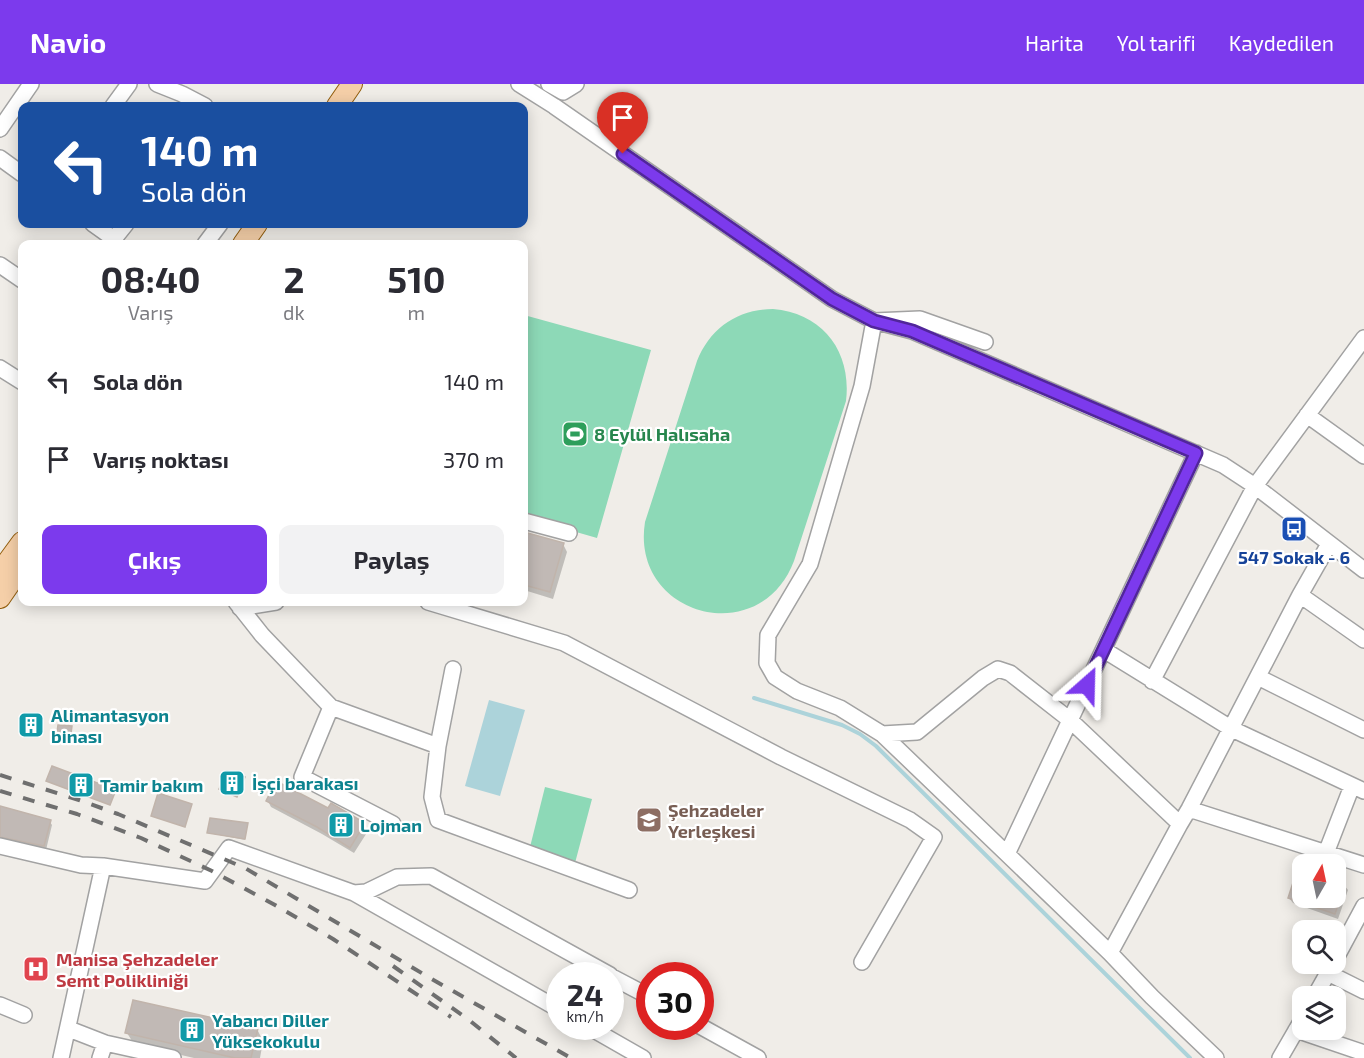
<!DOCTYPE html>
<html lang="tr">
<meta charset="utf-8">
<style>
body{margin:0;font-family:"Exo 2",sans-serif;background:#f2f2f3;color:#2b2b33;height:100vh;display:flex;flex-direction:column;font-size:22px;white-space:nowrap}
*{box-sizing:border-box;margin:0}
p{font-size:20px;color:#7c7c81}
.icon{flex:none;width:33px;height:33px;fill:none;stroke:currentColor;stroke-width:2;stroke-linecap:round;stroke-linejoin:round}
.map{position:relative;flex:1;overflow:hidden}
.sheet{position:absolute;left:18px;top:156px;width:510px;height:366px;display:flex;flex-direction:column;background:#fff;border-radius:12px;box-shadow:0 3px 15px #0003}
.sheet>*{flex:none}
.top-card{position:absolute;left:18px;top:18px;width:510px;height:126px;border-radius:12px;box-shadow:0 3px 15px #0003;background:#1a4fa0;color:#fff;overflow:hidden}
.needle{width:39px;rotate:9deg}
.tools{position:absolute;left:1292px;top:770px;display:grid;gap:12px}
.tools a{display:grid;place-items:center;width:54px;height:54px;border-radius:12px;background:#fff;box-shadow:0 3px 15px #0003;font-size:30px}
.speed{position:absolute;left:546px;top:878px;display:flex;gap:12px;font-size:30px;font-weight:700;text-align:center}
.speed>*{display:grid;place-content:center;width:78px;height:78px;border-radius:50%;background:#fff;box-shadow:0 3px 15px #0003;line-height:1}
.speed small{font-size:15px;font-weight:400}
.speed .limit{border:9px solid #d22;background:#fff;color:#111}
.pin{position:absolute;display:grid;place-items:center;width:51px;height:51px;color:#fff;margin:-62px -26px;border-radius:50% 50% 50% 0;rotate:-45deg;box-shadow:0 0 6px #0007}
.pin .icon{rotate:45deg}
.me{position:absolute;width:66px;margin:-33px;rotate:25deg;stroke-linejoin:round;filter:drop-shadow(0 0 4px #0008)}
.turn{display:flex;align-items:center;gap:21px;height:126px;padding:0 24px;font-size:27px}
.turn .icon{width:78px;height:78px;stroke-width:2.5}
.turn b{display:block;font-size:42px;line-height:51px}
.eta{display:flex;justify-content:space-evenly;align-items:center;height:102px;text-align:center}
.eta b{font-size:36px;font-weight:700;line-height:42px}
.primary-button{display:flex;gap:12px;margin-top:auto;padding:12px 24px}
.primary-button a{flex:1;height:69px;border-radius:12px;background:#7c3aed;color:#fff;font-size:24px;font-weight:700;line-height:69px;text-align:center}
.primary-button a+a{background:#f2f2f3;color:#2b2b33}
ul{padding:0;list-style:none}
li{display:flex;align-items:center;gap:18px;height:78px;padding:0 24px}
li div{flex:1}
li b{display:block;font-size:22px}
li em{font-style:normal}
header{display:flex;align-items:center;gap:36px;box-sizing:border-box;height:84px;padding:0 30px;background:#7c3aed;color:#fff}
header strong{font-size:28px}
nav{display:flex;gap:33px;margin-inline-start:auto;font-size:21px}
.map>svg:first-child{display:block}
.pitch{fill:#8dd9b7}
.water{fill:#acd3da}
.shadow{fill:#0003}
.lines{fill:none;stroke-linecap:round;stroke-linejoin:round}
.stream{stroke:#acd3da;stroke-width:4}
.building{fill:#c1b9b5;stroke:#c1b4ab;stroke-width:1.5}
.minor-casing{stroke:#a2a2a2;stroke-width:18}
.major-casing{stroke:#925d0c;stroke-width:22}
.minor{stroke:#fff;stroke-width:15}
.major{stroke:#f5cfa8;stroke-width:20}
.rail{stroke:#6f6f6f;stroke-width:4;stroke-dasharray:12 12;stroke-linecap:butt}
.route-casing{stroke:#51269a;stroke-width:15}
.route{stroke:#7c3aed;stroke-width:10}
.labels{text-anchor:middle;dominant-baseline:central;stroke-width:4.5;stroke-linejoin:round;paint-order:stroke}
.leisure-label{font-size:18px;font-weight:bold;fill:#27864d;stroke:#fff;text-anchor:start}
.transit-label{font-size:18px;font-weight:bold;fill:#164399;stroke:#fff}
.culture-label{font-size:18px;font-weight:bold;fill:#0d838f;stroke:#fff;text-anchor:start}
.education-label{font-size:18px;font-weight:bold;fill:#785e54;stroke:#fff;text-anchor:start}
.health-label{font-size:18px;font-weight:bold;fill:#be3a42;stroke:#fff;text-anchor:start}
</style>
<header>
<strong>Navio</strong>
<nav><a>Harita</a><a>Yol tarifi</a><a>Kaydedilen</a></nav>
</header>
<div class="map">
<svg width="1364" height="974" viewBox="0 0 1364 974">
<rect width="100%" height="100%" fill="#f0ede8"/>
<!-- pitch -->
<path class="pitch" d="M773,225c50,4 79,43 73,92l-52,160c-34,90 -164,55 -149,-39l52,-161c13,-33 41,-52 76,-52z
M524,231l127,35 -54,188 -73,-21z
M545,703l47,12 -17,64 -46,-12z"/>
<!-- water -->
<path class="water" d="M489,616l36,10 -25,86 -35,-10z"/>
<!-- shadow -->
<path class="shadow" d="M524,449l39,11 4,8 -14,47 -29,-9z
M268,717l61,9 35,14 4,7 -14,22 -32,-19 -51,-27z
M0,723l50,15 2,3 -6,25 -46,-10z
M247,742l-2,14 -36,-7z
M1302,787v26h33v-17l2,2 7,3 4,5 -10,29 -45,-16 -4,-5z
M257,945l6,12 -3,17h-66l-60,-14 -7,-11z"/>
<g class="lines">
<!-- stream -->
<path class="stream" d="M754,614l88,27 18,9 16,12 314,312"/>
</g>
<!-- building -->
<path class="building" d="M524,448l40,11 -14,49 -26,-7z
M58,641l14,1 -2,15 -14,-2z
M52,682l64,24 -6,15 -64,-24z
M227,687l18,6 -8,20 -18,-8z
M276,697l52,27 3,-5 34,20 -15,25 -33,-21 -51,-26z
M158,709l34,11 -7,23 -34,-11z
M0,722l51,14 -7,26 -44,-9z
M210,734l38,5 -3,16 -38,-6z
M1300,777h2v36h33v-17l10,4 -10,30 -47,-16z
M133,916l125,28 -7,30h-16l-110,-25z"/>
<g class="lines">
<!-- minor casing -->
<g class="minor-casing">
<path id="minor" d="M157,0l25,10 23,12
M519,0l35,22 278,193 42,22 38,10 311,134 32,21 109,84
M549,0l14,8 13,-8
M113,22l16,-22
M0,45l31,-45
M0,74l22,16
M93,140l21,15
M110,160l16,-20
M205,160l15,-20
M0,181l22,15
M985,258l-65,-23 -46,2 -12,65 -52,178 -42,71 -1,28 8,14 22,14 43,17 42,26 228,219 42,44 64,61
M0,284l22,14
M1307,331l57,41
M524,437l45,12
M1300,511l64,45
M236,518l26,33 69,72 107,39
M428,518l136,41 217,114 129,63 24,17 -72,125
M240,524l36,-6
M1104,566l128,79 132,62
M453,585l-15,77 -6,51 6,23 191,70
M1258,593l106,53
M1152,597l103,-195 109,-148
M331,623l-29,70 91,47
M882,650l35,-2 66,-54 15,-9 12,4 60,47 110,104
M1189,725l175,56
M0,762l81,19 22,1 102,15 24,-33 125,45 206,117
M1326,769l26,-67
M1007,770l189,-401
M354,809l12,-1 31,-15 34,-1 179,99
M1110,869l70,-129 9,-15 111,-214 29,-51
M1335,876l29,-54
M1328,889l36,18
M610,892l40,21
M1315,912l18,-32
M0,921l24,10
M587,942l56,32
M700,942l58,32
M69,945l36,14 68,15
M1296,946l68,23
M61,974l42,-192
M100,974l5,-15
M1280,974l22,-38"/>
</g>
<!-- major casing -->
<g class="major-casing">
<path id="major" d="M337,22l15,-22
M243,160l14,-20
M0,488l22,-30
M0,514l22,-32"/>
</g>
<!-- minor -->
<use href="#minor" class="minor"/>
<!-- major -->
<use href="#major" class="major"/>
<!-- rail -->
<path class="rail" d="M0,691l79,25 39,14 127,54 185,110 141,80
M0,707l77,23 64,24 71,33 63,34 58,34 118,78
M393,882l76,54 47,38"/>
</g>
<g class="lines">
<!-- route casing -->
<g class="route-casing">
<path id="route" d="M623,70l209,145 42,22 38,10 284,122 -109,232"/>
</g>
<!-- route -->
<use href="#route" class="route"/>
</g>
<!-- icons -->
<defs>
<g id="stadium-square" transform="scale(1.35)"><rect x="-9" y="-9" width="18" height="18" rx="4" fill="#2e9e5b" stroke="#fff"/><path d="M0-5a6.5 5 0 1 0 0 10a6.5 5 0 1 0 0-10ZM-3.5-1.8h7v3.6h-7Z" fill="#fff"/></g>
<g id="bus-square" transform="scale(1.35)"><rect x="-9" y="-9" width="18" height="18" rx="4" fill="#1a4fb4" stroke="#fff"/><path d="M-5-6H5V4H4V6H2V4H-2V6H-4V4H-5ZM-3.5-4V0h7V-4ZM-3.5 1.2v1.5H-2V1.2ZM2 1.2v1.5H3.5V1.2Z" fill="#fff"/></g>
<g id="building-square" transform="scale(1.35)"><rect x="-9" y="-9" width="18" height="18" rx="4" fill="#0f9aa8" stroke="#fff"/><path d="M-4-6H4V6H1V3H-1V6H-4ZM-2.5-4.3h1.7v1.8h-1.7ZM.8-4.3h1.7v1.8H.8ZM-2.5-1h1.7V.8h-1.7ZM.8-1h1.7V.8H.8Z" fill="#fff"/></g>
<g id="university-square" transform="scale(1.35)"><rect x="-9" y="-9" width="18" height="18" rx="4" fill="#8d6e63" stroke="#fff"/><path d="M0-5L7-2L0 1L-7-2ZM-4 1L0 2.5L4 1V4Q0 6-4 4Z" fill="#fff"/></g>
<g id="hospital-square" transform="scale(1.35)"><rect x="-9" y="-9" width="18" height="18" rx="4" fill="#e0444e" stroke="#fff"/><path d="M-5-5h3v3.5h4V-5h3V5h-3V1.5h-4V5h-3Z" fill="#fff"/></g>
</defs>
<g fill-rule="evenodd">
<use href="#stadium-square" x="575" y="350"/>
<use href="#bus-square" x="1294" y="445"/>
<use href="#building-square" x="31" y="641"/>
<use href="#building-square" x="232" y="699"/>
<use href="#building-square" x="81" y="701"/>
<use href="#university-square" x="649" y="736"/>
<use href="#building-square" x="341" y="741"/>
<use href="#hospital-square" x="36" y="885"/>
<use href="#building-square" x="192" y="946"/>
</g>
<g class="labels">
<!-- leisure labels -->
<g class="leisure-label">
<text x="594" y="350">8 Eylül Halısaha</text>
</g>
<!-- transit labels -->
<g class="transit-label">
<text x="1294" y="473">547 Sokak - 6</text>
</g>
<!-- culture labels -->
<g class="culture-label">
<text x="51" y="631">Alimantasyon<tspan x="51" dy="21">binası</tspan></text>
<text x="252" y="699">İşçi barakası</text>
<text x="100" y="701">Tamir bakım</text>
<text x="360" y="741">Lojman</text>
<text x="212" y="936">Yabancı Diller<tspan x="212" dy="21">Yüksekokulu</tspan></text>
</g>
<!-- education labels -->
<g class="education-label">
<text x="668" y="726">Şehzadeler<tspan x="668" dy="21">Yerleşkesi</tspan></text>
</g>
<!-- health labels -->
<g class="health-label">
<text x="56" y="875">Manisa Şehzadeler<tspan x="56" dy="21">Semt Polikliniği</tspan></text>
</g>
</g>
</svg>
<div class="tools">
<a><svg class="needle" viewBox="-14 -14 28 28"><path d="M0-13l5 13h-10z" fill="#e53935"/><path d="M0 13l5-13h-10z" fill="#7c7c81"/></svg></a>
<a><svg class="icon" aria-label="search" viewBox="0 0 24 24"><circle cx="10" cy="10" r="6"/><path d="M15 15l6 6"/></svg></a>
<a><svg class="icon" aria-label="layers" viewBox="0 0 24 24"><path d="M12 4l9 5-9 5-9-5zM3 14l9 5 9-5"/></svg></a>
</div>
<div class="speed"><div>24<small>km/h</small></div><div class="limit">30</div></div>
<div class="pin" style="left:623px;top:70px;background:#d93025"><svg class="icon" aria-label="arrive" viewBox="0 0 24 24"><path d="M6 21V4h12l-3 4 3 4H6"/></svg></div>
<svg class="me" style="left:1087px;top:601px" viewBox="-20 -20 40 40"><path d="M0-17L14 15 0 8-14 15z" fill="#7c3aed" stroke="#fff" stroke-width="4"/></svg>
<div class="top-card">
<div class="turn"><svg class="icon" aria-label="left" viewBox="0 0 24 24"><path d="M17 20v-9H6M10 6l-5 5 5 5"/></svg><div><b>140 m</b>Sola dön</div></div>
</div>
<section class="sheet">
<div class="eta">
<div><b>08:40</b><p>Varış</p></div>
<div><b>2</b><p>dk</p></div>
<div><b>510</b><p>m</p></div>
</div>
<ul>
<li><svg class="icon" aria-label="left" viewBox="0 0 24 24"><path d="M17 20v-9H6M10 6l-5 5 5 5"/></svg><div><b>Sola dön</b></div><em>140 m</em></li>
<li><svg class="icon" aria-label="arrive" viewBox="0 0 24 24"><path d="M6 21V4h12l-3 4 3 4H6"/></svg><div><b>Varış noktası</b></div><em>370 m</em></li>
</ul>
<div class="primary-button"><a>Çıkış</a><a>Paylaş</a></div>
</section>
</div>
